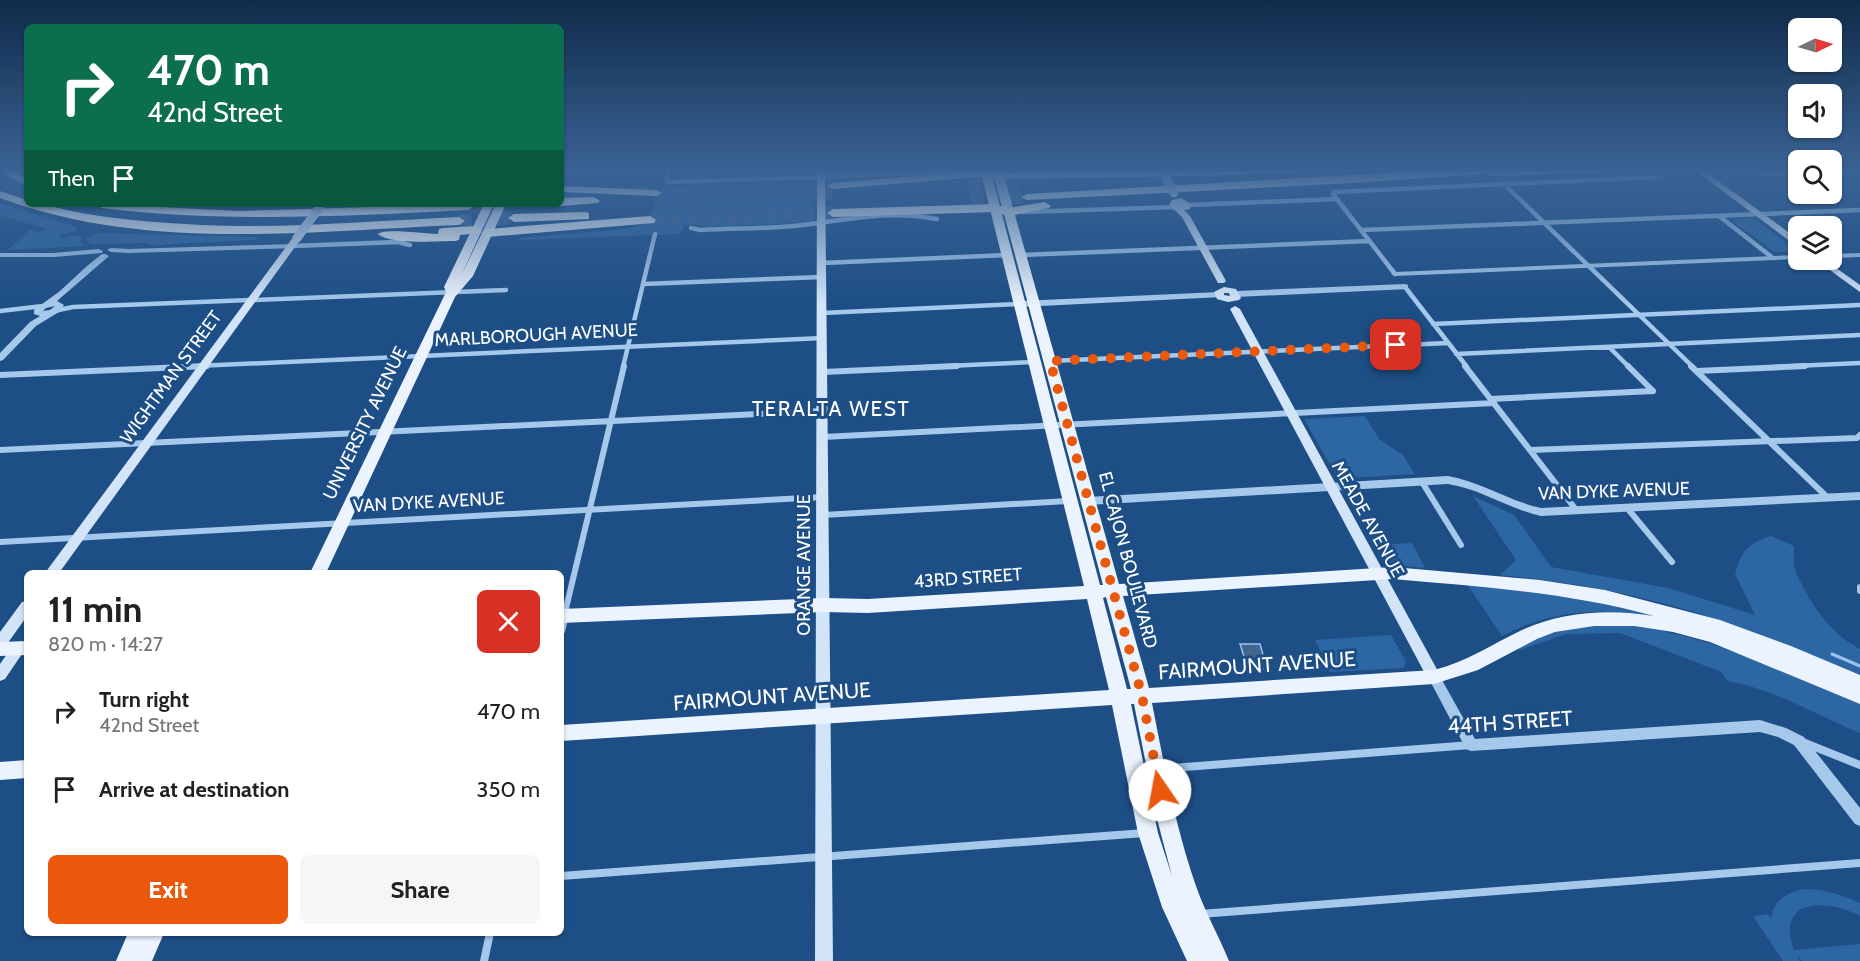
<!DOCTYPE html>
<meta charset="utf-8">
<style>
body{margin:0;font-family:Cabin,sans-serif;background:#f6f6f6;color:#202124;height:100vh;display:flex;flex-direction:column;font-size:22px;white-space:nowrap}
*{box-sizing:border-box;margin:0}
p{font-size:20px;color:#757577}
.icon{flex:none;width:33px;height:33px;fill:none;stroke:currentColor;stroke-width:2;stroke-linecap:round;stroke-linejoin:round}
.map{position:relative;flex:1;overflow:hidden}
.details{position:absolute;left:24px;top:570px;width:540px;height:366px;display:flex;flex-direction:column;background:#fff;border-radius:9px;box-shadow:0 2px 4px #0004}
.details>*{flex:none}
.guide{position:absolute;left:24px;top:24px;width:540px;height:183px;border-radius:9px;box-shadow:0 2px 4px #0004;background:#0b6e4f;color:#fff;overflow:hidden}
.needle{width:39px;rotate:85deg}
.tools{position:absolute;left:1788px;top:18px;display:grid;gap:12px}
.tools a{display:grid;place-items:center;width:54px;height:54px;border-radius:9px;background:#fff;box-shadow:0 2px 4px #0004;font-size:30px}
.pin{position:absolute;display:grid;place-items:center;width:51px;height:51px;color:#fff;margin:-26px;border-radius:12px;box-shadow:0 3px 9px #0006}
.me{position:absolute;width:66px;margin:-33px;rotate:348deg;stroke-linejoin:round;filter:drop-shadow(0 0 4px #0008)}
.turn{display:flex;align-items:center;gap:21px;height:126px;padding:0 24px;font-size:27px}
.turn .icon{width:78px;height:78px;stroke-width:2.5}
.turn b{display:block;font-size:42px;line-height:51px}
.then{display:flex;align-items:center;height:57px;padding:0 24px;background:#0003;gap:12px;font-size:22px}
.round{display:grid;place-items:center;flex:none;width:63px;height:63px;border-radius:9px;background:#f6f6f6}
.headline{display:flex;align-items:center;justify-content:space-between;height:102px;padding:0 24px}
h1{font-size:36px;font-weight:700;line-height:45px}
.button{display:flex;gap:12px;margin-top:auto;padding:12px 24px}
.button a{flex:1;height:69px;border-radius:9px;background:#ea580c;color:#fff;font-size:24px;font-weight:700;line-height:69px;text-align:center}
.button a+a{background:#f6f6f6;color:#202124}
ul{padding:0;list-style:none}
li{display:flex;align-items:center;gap:18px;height:78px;padding:0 24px}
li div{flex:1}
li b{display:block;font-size:22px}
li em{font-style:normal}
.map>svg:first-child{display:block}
.green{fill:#2d67a3}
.water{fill:#42678f;stroke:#98c3ed;stroke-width:1.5}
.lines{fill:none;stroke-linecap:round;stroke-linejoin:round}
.stream{stroke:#98c3ed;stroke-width:3}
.motorway-tunnel{stroke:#3f6998;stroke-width:13;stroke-dasharray:13 6;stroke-linecap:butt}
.minor-far2{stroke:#a5c8eb;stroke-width:4.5}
.minor-far1{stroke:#a5c8eb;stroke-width:6}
.minor{stroke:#a5c8eb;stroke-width:8}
.tertiary{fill:#a5c8eb;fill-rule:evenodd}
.secondary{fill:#d1e4f8;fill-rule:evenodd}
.primary{fill:#eaf3fe;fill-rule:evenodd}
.motorway{fill:#fff;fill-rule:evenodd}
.secondary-bridge{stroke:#d1e4f8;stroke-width:9}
.route{stroke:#ea580c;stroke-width:10;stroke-dasharray:0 18}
.labels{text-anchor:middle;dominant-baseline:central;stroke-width:6;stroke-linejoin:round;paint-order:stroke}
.street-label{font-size:18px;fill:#fff;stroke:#1d4f86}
.quarter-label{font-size:21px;letter-spacing:1.5px;fill:#fff;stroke:#1d4f86}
.near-street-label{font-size:21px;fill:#fff;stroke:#1d4f86}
</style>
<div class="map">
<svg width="1860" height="961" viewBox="0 0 1860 961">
<rect width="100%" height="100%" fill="#1d4f86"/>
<!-- green -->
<path class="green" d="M813,182l-1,38 -9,3 -98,4 -10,-4 -10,2 -6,9 -159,6v-2l107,-9 22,-6 8,-33 -20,-2 2,-4h2v3z
M0,203l77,24 -1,4 -10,3 -6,-1 1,5 10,-3 12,2 -3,4 5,5 -77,4 22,-20 4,-1 2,4 10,-4 -46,-14z
M1749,218l9,3 39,30 -22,1 -42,-30 2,-3z
M96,233l162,4 -3,3 -103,5 -5,-2 -56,1 -6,-5z
M1365,416l14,23 24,16 12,19 -68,4 -11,-3 -32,-56z
M1473,496l41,19 37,52 117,21 87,27 -20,-41c7,-24 12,-30 36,-38l23,10c0,7 -1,17 1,23 11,30 36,66 65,80v26c-47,-18 -93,-38 -141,-55 -71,-24 -144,-38 -219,-45l16,-15z
M1412,543l13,25 -41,-4 -10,-19z
M1467,584l110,11 89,23c-60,-10 -109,-11 -164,18z
M1603,623c94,6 171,44 257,79v31c-44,-18 -85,-44 -133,-52l-4,-7 -4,-3 -99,-38 -54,1 -46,16 -3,-3 52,-20z
M1391,635l15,27 -3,6 -73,4 -15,-32z
M1804,889c20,0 38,6 56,14v13c-18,-9 -39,-15 -59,-7 -14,10 -13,25 -7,41l66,-6v17h-58l-5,-7 3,7h-17l-30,-45 15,-2 3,4c4,-19 15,-25 33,-29z"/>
<!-- water -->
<path class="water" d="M1240,644h20l7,25h-19z"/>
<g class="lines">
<!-- stream -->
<path class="stream" d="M1832,654l28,12"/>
<!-- motorway-tunnel -->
<path class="motorway-tunnel" d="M968,186l55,-2
M654,199l179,-7
M971,199l56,-2
M468,206l36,-2
M650,220l183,-7
M459,221l55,-3"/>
<!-- minor-far2 -->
<path class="minor-far2" d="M669,169l-2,13 154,-5
M1832,172l28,-1
M1762,174h36
M1504,184l189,183
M1188,205l149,-6
M1022,212l154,-5
M1719,216l54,42
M691,228l10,2c31,-2 62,-1 93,-4 48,-5 95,-17 143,-7
M1361,230l499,-20
M292,246l106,-4 12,3
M1021,255l348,-14
M822,263l185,-8
M1395,274l-62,-80 1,-2 322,-15
M643,284l179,-7
M1405,287l62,80
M0,311l43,-5
M54,311l19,-4 433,-17
M822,313l198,-9
M1433,324l427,-19
M1609,347l20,20
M1456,354l404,-19
M1050,361l398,-18
M174,367l649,-29
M623,367l32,-133
M925,367l110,-5
M1774,367l86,-4"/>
<!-- minor-far1 -->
<path class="minor-far1" d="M1465,366l112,145
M1628,366l25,25
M1691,366l137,132
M1697,371l108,-5
M823,372l134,-6
M0,375l207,-9
M1491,399l162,-8
M823,437l671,-34
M0,450l822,-39
M1530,450l327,-12 3,-3
M1422,482l39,63
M1628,509l44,53
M823,515l245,-14
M0,542l823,-45
M1860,587v4
M562,625l62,-259"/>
<!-- minor -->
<path class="minor" d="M561,631l2,-8
M1805,743l55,22
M1159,769l312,-24
M561,876l584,-43
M1200,914l660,-51
M484,961l6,-28"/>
<!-- tertiary -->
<path class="tertiary" d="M965,169l36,1 -4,2 -176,7 -4,-2 4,-2z
M292,244l4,2 -1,2 -166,5 -18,-1 -4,-2 4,-2 18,1z
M99,249l4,2 -1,2 -49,4h-53v-4h53z
M1860,253v4l-28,1v-4z
M102,254h3l4,2 -52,45 7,4 -5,7 -23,14 -33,34 -3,1v-8l30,-31 10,-6 -6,-2v-4l26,-19 27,-25zM55,306l-5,4 -7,1 3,-3z
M1798,255v4l-403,17 -4,-2 4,-2z
M1405,284l3,1v4l-172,8 -4,-3 4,-3z
M1219,292l3,1v4l-202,10 -4,-3 4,-3z
M1448,476c33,6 61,25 93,32l319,-16v8l-319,16c-32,-7 -60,-27 -93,-32l-360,21 -5,-4 5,-4z
M1434,672l4,1 37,66 285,-19 26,8 18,9 56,71v18l-5,-2 -61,-79 -16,-8 -18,-5 -289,19 -5,-2 -38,-72 2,-4z"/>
<!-- secondary -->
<path class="secondary" d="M817,169h8l8,792h-18z
M1693,169h9l96,70v7l-3,-1z
M1181,198l10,6 -1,5 -6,1 6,6 36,65 -2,2h-6l-36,-66 -13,-12 3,-5z
M297,235l3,1v4l-241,333h-14l249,-337z
M1816,260h9l35,25v7z
M1224,287l12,2 5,9 -2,2 -11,2 -11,-3 -3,-7zM1224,293h5l1,3 -6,-1z
M1235,306l5,3 199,364 2,4 -2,4 -5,2 -5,-2 -199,-372z
M27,601v15l-22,31 -5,2v-17l22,-30z
M19,642l5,2 2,4 -21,31 -5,2v-17l14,-20z"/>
<!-- primary -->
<path class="primary" d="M980,169h10l110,416h3l-111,-416h10l117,415 274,-17 147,13 65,10 115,30 71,26 69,29v29l-150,-62 -37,-10 -39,-6h-40l-39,6 -18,7 -59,31 -44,14 -282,19c12,61 23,123 44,183 9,26 23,50 33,75h-42l-25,-54 -24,-74 -26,-128 -551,36v-16l548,-35 -22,-91 -219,14 -44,-1 -263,11v-14l263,-11 44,1 216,-13zM1393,579c89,8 174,13 261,37 -43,-7 -91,-5 -132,14 -30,14 -55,32 -88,40l-285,18 -26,-92zM1106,597l25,92h-4l-24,-91zM1131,704h3l22,111 16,61 -14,-43z
M484,204h10l-33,72 35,-72h10l-33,72 -18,21 -129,276h-16l136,-281 -2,-5z
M27,641v14l-27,1v-14z
M27,760v18l-27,2v-18z
M128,933h36l-12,28h-36z"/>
<!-- motorway -->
<path class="motorway" d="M0,169h10l17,9v8l-27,-14z
M1153,169h169l-5,3c-106,5 -212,5 -318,7l-22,-2 -144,12 -6,-3 6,-3 144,-12 22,2z
M1454,169h183l-5,3 -142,4 -5,-2 -133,9 -325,17 -6,-3 6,-3z
M561,186l95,4 6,3 -6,3 -95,-4z
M0,191l27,9v4c19,0 35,5 54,9 34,6 69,9 104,11 91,6 183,-3 274,-7l6,4 -6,4c-151,6 -314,27 -459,-27z
M594,197l6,4 -2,2 -37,3 -4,-2h4v-6z
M1045,202l6,4 -2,2 -40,8 -15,-4 -161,5 -6,-4 6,-4 161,-5 15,4z
M96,204l143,7 233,-7 2,2 -6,4c-123,6 -244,13 -366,-2z
M585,212l4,1v6l-75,3 -6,-4 6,-4z
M650,216l6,4 -2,3 -167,14 -6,-4 6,-4z
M476,226l4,1v6l-20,2 -1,5 -4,1c-18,0 -64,4 -77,-7 7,-6 47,0 60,0l1,-5 4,-1z"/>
<!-- secondary-bridge -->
<path class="secondary-bridge" d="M1162,170l12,23
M297,238l25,-34"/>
</g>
<!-- sky -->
<linearGradient id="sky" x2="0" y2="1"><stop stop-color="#102b4a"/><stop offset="0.56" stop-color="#3a6395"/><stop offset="1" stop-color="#3a6395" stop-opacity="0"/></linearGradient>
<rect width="1860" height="304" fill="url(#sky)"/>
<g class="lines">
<!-- route -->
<path class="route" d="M1160,790l-18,-94 -92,-335 346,-16"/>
</g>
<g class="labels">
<!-- street labels -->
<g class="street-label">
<text transform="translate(536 335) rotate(-3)">MARLBOROUGH AVENUE</text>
<text transform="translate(171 377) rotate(-54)">WIGHTMAN STREET</text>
<text transform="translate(365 423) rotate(-64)">UNIVERSITY AVENUE</text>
<text transform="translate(1614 491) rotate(-2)">VAN DYKE AVENUE</text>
<text transform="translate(429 502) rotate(-3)">VAN DYKE AVENUE</text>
<text transform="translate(1368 519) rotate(61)">MEADE AVENUE</text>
<text transform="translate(1128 560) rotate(75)">EL CAJON BOULEVARD</text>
<text transform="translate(804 565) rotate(-90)">ORANGE AVENUE</text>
<text transform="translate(968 578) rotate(-4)">43RD STREET</text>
</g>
<!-- quarter labels -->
<g class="quarter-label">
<text x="831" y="408">TERALTA WEST</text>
</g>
<!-- near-street labels -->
<g class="near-street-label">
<text transform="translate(1257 665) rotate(-4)">FAIRMOUNT AVENUE</text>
<text transform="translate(772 696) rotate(-4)">FAIRMOUNT AVENUE</text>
<text transform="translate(1510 722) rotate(-4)">44TH STREET</text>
</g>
</g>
</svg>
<div class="tools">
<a><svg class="needle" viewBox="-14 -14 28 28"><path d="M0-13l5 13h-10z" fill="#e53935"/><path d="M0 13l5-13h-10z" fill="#757577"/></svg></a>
<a><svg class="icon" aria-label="sound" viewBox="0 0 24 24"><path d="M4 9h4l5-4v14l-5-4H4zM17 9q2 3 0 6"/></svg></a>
<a><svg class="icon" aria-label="search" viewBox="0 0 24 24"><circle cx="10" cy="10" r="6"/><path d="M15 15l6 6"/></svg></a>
<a><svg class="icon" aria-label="layers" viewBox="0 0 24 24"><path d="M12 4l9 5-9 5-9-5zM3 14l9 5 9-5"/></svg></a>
</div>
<div class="pin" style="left:1396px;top:345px;background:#d93025"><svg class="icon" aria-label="arrive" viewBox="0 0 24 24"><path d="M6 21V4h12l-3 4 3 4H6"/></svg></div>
<svg class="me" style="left:1160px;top:790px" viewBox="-20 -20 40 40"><circle r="19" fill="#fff"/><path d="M0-13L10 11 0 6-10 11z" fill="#ea580c"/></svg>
<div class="guide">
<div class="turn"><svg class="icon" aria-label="right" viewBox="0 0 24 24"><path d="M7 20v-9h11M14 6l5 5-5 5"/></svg><div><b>470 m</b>42nd Street</div></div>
<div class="then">Then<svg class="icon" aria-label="arrive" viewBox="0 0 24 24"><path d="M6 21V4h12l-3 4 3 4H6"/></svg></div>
</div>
<section class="details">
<div class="headline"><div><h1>11 min</h1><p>820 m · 14:27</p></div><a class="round" style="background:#d93025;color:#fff"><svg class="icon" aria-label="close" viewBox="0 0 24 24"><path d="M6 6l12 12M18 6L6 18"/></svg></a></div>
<ul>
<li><svg class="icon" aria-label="right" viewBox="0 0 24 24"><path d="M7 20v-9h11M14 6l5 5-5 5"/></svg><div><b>Turn right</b><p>42nd Street</p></div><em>470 m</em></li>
<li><svg class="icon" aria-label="arrive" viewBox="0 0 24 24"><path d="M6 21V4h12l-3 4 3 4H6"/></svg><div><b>Arrive at destination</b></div><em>350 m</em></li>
</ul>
<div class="button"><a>Exit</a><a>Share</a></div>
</section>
</div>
